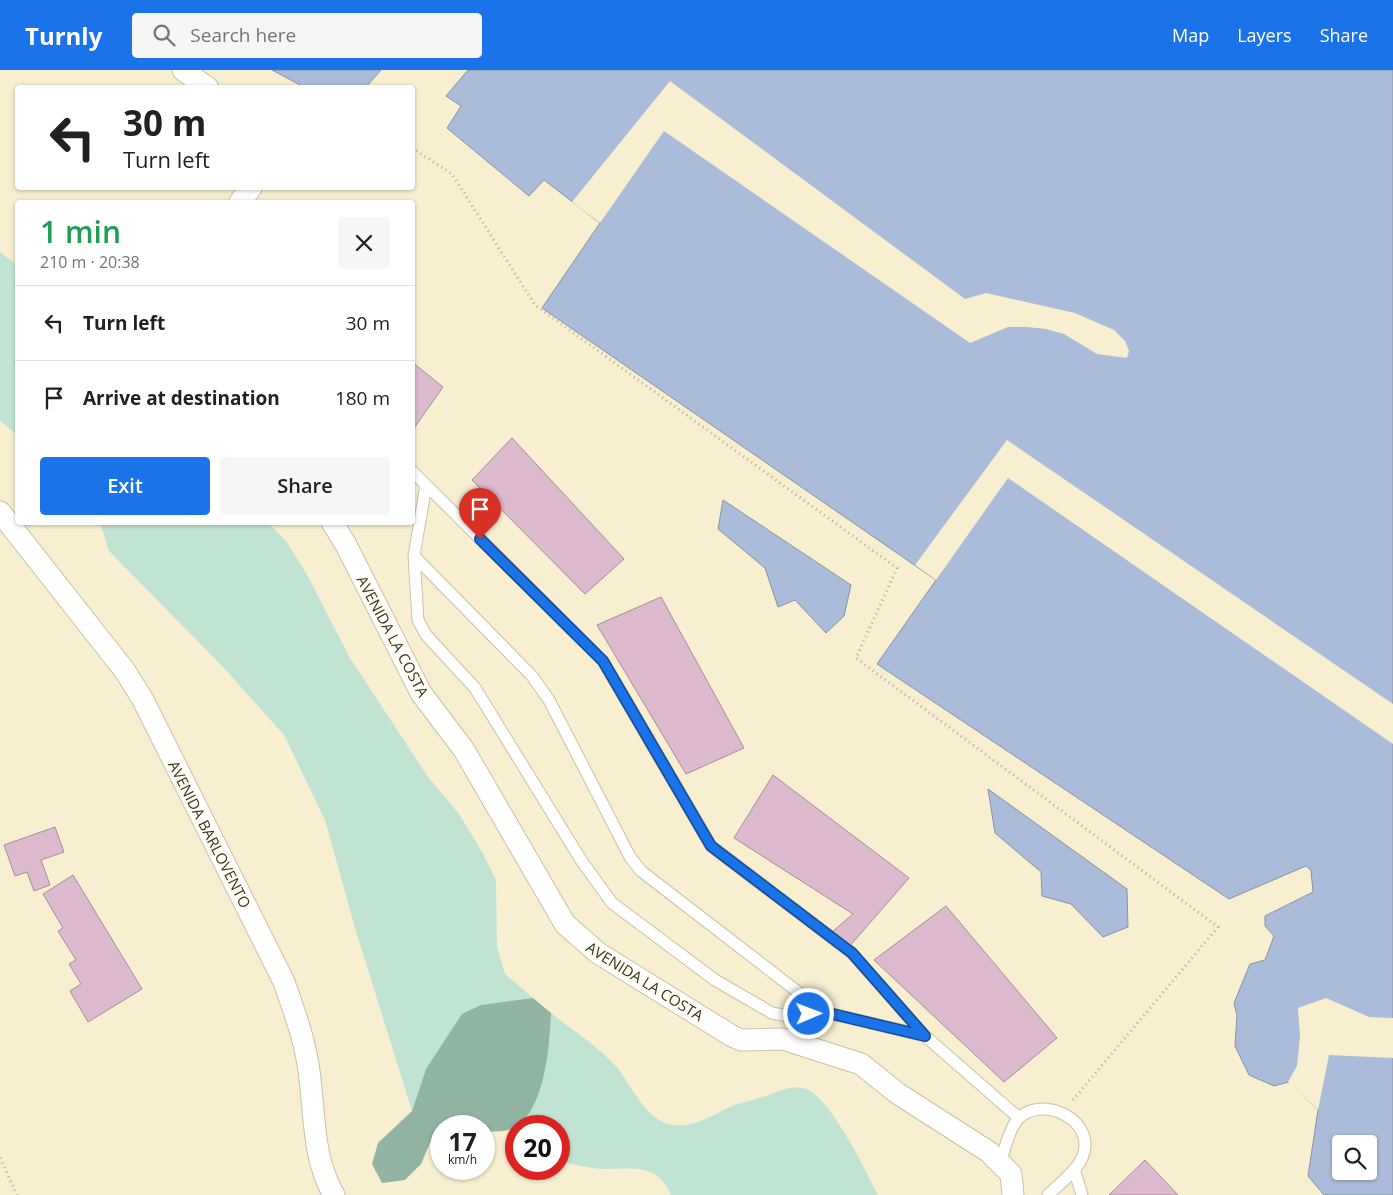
<!DOCTYPE html>
<meta charset="utf-8">
<style>
body{margin:0;font-family:"Open Sans",sans-serif;background:#f6f6f6;color:#202124;height:100vh;display:flex;flex-direction:column;font-size:19px;white-space:nowrap}
*{box-sizing:border-box;margin:0}
p{font-size:16px;color:#757577}
.icon{flex:none;width:28px;height:28px;fill:none;stroke:currentColor;stroke-width:2;stroke-linecap:round;stroke-linejoin:round}
.map{position:relative;flex:1;overflow:hidden}
.drawer{position:absolute;left:15px;top:130px;width:400px;height:325px;display:flex;flex-direction:column;background:#fff;border-radius:5px;box-shadow:0 1px 4px #0004}
.drawer>*{flex:none}
.guide{position:absolute;left:15px;top:15px;width:400px;height:105px;border-radius:5px;box-shadow:0 1px 4px #0004;background:#fff;color:#202124;overflow:hidden}
.buttons{position:absolute;left:1332px;top:1065px;display:grid;gap:10px}
.buttons a{display:grid;place-items:center;width:45px;height:45px;border-radius:5px;background:#fff;box-shadow:0 1px 4px #0004;font-size:25px}
.speed{position:absolute;left:430px;top:1045px;display:flex;gap:10px;font-size:25px;font-weight:700;text-align:center}
.speed>*{display:grid;place-content:center;width:65px;height:65px;border-radius:50%;background:#fff;box-shadow:0 1px 4px #0004;line-height:1}
.speed small{font-size:12px;font-weight:400}
.speed .limit{border:8px solid #d22;background:#fff;color:#111}
.pin{position:absolute;display:grid;place-items:center;width:42px;height:42px;color:#fff;margin:-51px -21px;border-radius:50% 50% 50% 0;rotate:-45deg;box-shadow:0 0 5px #0007}
.pin .icon{rotate:45deg}
.me{position:absolute;width:55px;margin:-28px;rotate:89deg;stroke-linejoin:round;filter:drop-shadow(0 0 4px #0008)}
.turn{display:flex;align-items:center;gap:18px;height:105px;padding:0 25px;font-size:22px}
.turn .icon{width:65px;height:65px;stroke-width:2.5}
.turn b{display:block;font-size:35px;line-height:42px}
.round{display:grid;place-items:center;flex:none;width:52px;height:52px;border-radius:5px;background:#f6f6f6}
.summary{display:flex;align-items:center;justify-content:space-between;height:85px;padding:0 25px}
h1{font-size:30px;font-weight:600;line-height:38px;color:#1e9e55}
.action{display:flex;gap:10px;margin-top:auto;padding:10px 25px}
.action a{flex:1;height:58px;border-radius:5px;background:#1a73e8;color:#fff;font-size:20px;font-weight:600;line-height:58px;text-align:center}
.action a+a{background:#f6f6f6;color:#202124}
ul{padding:0;list-style:none}
li{display:flex;align-items:center;gap:15px;height:75px;padding:0 25px;border-top:1px solid #e0e0e0}
li div{flex:1}
li b{display:block;font-size:19px}
li em{font-style:normal}
header{display:flex;align-items:center;gap:30px;box-sizing:border-box;height:70px;padding:0 25px;background:#1a73e8;color:#fff}
header strong{font-size:24px}
nav{display:flex;gap:28px;margin-inline-start:auto;font-size:18px}
.search{width:350px;height:45px;background:#f6f6f6;display:flex;align-items:center;gap:12px;box-sizing:border-box;padding:0 18px;border-radius:5px;color:#757577;font-size:19px}
.map>svg:first-child{display:block}
.green{fill:#c1e4d2}
.forest{fill:#91b5a2}
.water{fill:#abbbda;stroke:#8893a5;fill-rule:evenodd}
.pier{fill:#f7efd0}
.building{fill:#ddbacd;stroke:#a98c9c}
.lines{fill:none;stroke-linecap:round;stroke-linejoin:round}
.lane-casing{stroke:#cac3a4;stroke-width:13}
.street-casing{stroke:#cac3a4;stroke-width:23}
.path{stroke:#b4ae95;stroke-width:3;stroke-dasharray:1 4;stroke-linecap:butt}
.lane{stroke:#fff;stroke-width:11}
.street{stroke:#fff;stroke-width:21}
.route-casing{stroke:#114b97;stroke-width:12}
.route{stroke:#1a73e8;stroke-width:9}
.labels{text-anchor:middle;dominant-baseline:central;stroke-width:4.5;stroke-linejoin:round;paint-order:stroke}
.street-label{font-size:15px;fill:#383629;stroke:#fffcf0}
</style>
<header>
<strong>Turnly</strong>
<div class="search"><svg class="icon" aria-label="search" viewBox="0 0 24 24"><circle cx="10" cy="10" r="6"/><path d="M15 15l6 6"/></svg>Search here</div>
<nav><a>Map</a><a>Layers</a><a>Share</a></nav>
</header>
<div class="map">
<svg width="1393" height="1125" viewBox="0 0 1393 1125">
<rect width="100%" height="100%" fill="#f7efd0"/>
<!-- green -->
<path class="green" d="M0,182l17,13v170l-17,-14z
M100,453h168l18,18 19,30 45,87 78,119 31,37 23,38 14,28 1,67 8,27 28,24 -52,7 -55,64 -14,42 -57,-183 -30,-108 -41,-85 -61,-68 -114,-116z
M551,943c20,16 42,30 60,48 20,19 31,59 62,64 20,3 40,-10 57,-18 10,-5 20,-5 29,-9 16,-4 27,-13 44,-10 26,5 63,84 75,107h-207c-14,-34 -41,-25 -70,-26 -14,-1 -28,-5 -42,-8v-35h-41l14,-19 18,-68z"/>
<!-- forest -->
<path class="forest" d="M533,928l18,15c-1,31 -6,94 -34,113 -8,6 -23,6 -33,5v-5h-43v9l-11,8 -9,21 -16,16 -23,3 -10,-19 6,-21 34,-32 14,-42 36,-55 19,-9z"/>
<!-- water -->
<path class="water" d="M272,0h109l-15,17h-62z
M468,0h925v1125h-69l-16,-19 10,-66 -29,-28 -15,4 -25,-11 -14,-29 2,-31 -3,-12 16,-39 15,-4 9,-24 -9,-10v-10l48,-24 -2,-22 -5,-4 -77,33 -352,-235 59,-84 -394,-272 58,-85 -56,-43 -15,16 -82,-68 14,-22 -15,-10zM1341,1074h28v27h-28z
M723,430l128,85 -7,31 -18,17 -31,-33 -17,7 -13,-39 -47,-39z
M988,719l139,100 1,38 -25,10 -32,-33 -29,-8 -1,-24 -46,-39z"/>
<!-- pier -->
<path class="pier" d="M670,11l295,218 21,-6 89,20 39,17 11,11 4,10 -2,7 -30,-4 -33,-20 -18,-5 -19,-2h-19l-38,16 -306,-212 -64,92 -28,-21z
M1007,370l386,264v40l-385,-266 -72,102 -21,-15z
M1326,928l43,19 24,1v40l-64,-3 -11,55 -30,-28 9,-16 3,-30 -2,-28z"/>
<!-- building -->
<path class="building" d="M412,292l31,25 -31,44z
M512,368l112,121 -39,35 -113,-114z
M661,527l83,151 -58,26 -89,-149z
M773,705l136,103 -61,70 -16,-16 21,-18 -119,-76z
M55,757l9,25 -23,8 9,25 -16,6 -7,-19 -12,4 -11,-31z
M73,805l69,114 -54,33 -18,-31 11,-7 -12,-20 7,-4 -18,-29 5,-3 -20,-34z
M946,836l111,132 -53,44 -130,-122z
M1145,1090l33,35h-69z"/>
<g class="lines">
<!-- lane casing -->
<g class="lane-casing">
<path id="lane" d="M412,401l191,190 108,185 141,107 73,83 94,82
M426,415l-12,71 4,64 8,15 49,53 106,172 31,43 103,77 57,33 22,4 30,-5 101,24
M414,486l118,120 17,24 81,157 11,14 183,141
M1000,1093c5,-14 8,-31 17,-43 23,-27 82,0 65,38 -6,14 -23,26 -34,37
M1074,1099l8,26"/>
</g>
<!-- street casing -->
<g class="street-casing">
<path id="street" d="M183,0l25,18
M240,132l11,-14
M0,442l125,159 18,29 141,282c10,29 21,58 25,89 6,41 3,87 25,124
M332,452l14,23 75,148 43,57 101,174 33,29 134,83 9,4 42,-1 78,25 36,29 92,59 22,22 2,21"/>
</g>
<!-- path -->
<path class="path" d="M412,78l40,26 83,131 362,263 -41,90 362,269 -145,173
M0,1088l17,37"/>
<!-- lane -->
<use href="#lane" class="lane"/>
<!-- street -->
<use href="#street" class="street"/>
</g>
<g class="lines">
<!-- route casing -->
<g class="route-casing">
<path id="route" d="M480,469l123,122 108,185 141,107 73,83 -101,-24 -15,2"/>
</g>
<!-- route -->
<use href="#route" class="route"/>
</g>
<g class="labels">
<!-- street labels -->
<g class="street-label">
<text transform="translate(393 566) rotate(62)">AVENIDA LA COSTA</text>
<text transform="translate(210 764) rotate(63)">AVENIDA BARLOVENTO</text>
<text transform="translate(645 911) rotate(32)">AVENIDA LA COSTA</text>
</g>
</g>
</svg>
<div class="buttons">
<a><svg class="icon" aria-label="search" viewBox="0 0 24 24"><circle cx="10" cy="10" r="6"/><path d="M15 15l6 6"/></svg></a>
</div>
<div class="speed"><div>17<small>km/h</small></div><div class="limit">20</div></div>
<div class="pin" style="left:480px;top:469px;background:#d93025"><svg class="icon" aria-label="arrive" viewBox="0 0 24 24"><path d="M6 21V4h12l-3 4 3 4H6"/></svg></div>
<svg class="me" style="left:809px;top:944px" viewBox="-20 -20 40 40"><circle r="17" fill="#1a73e8" stroke="#fff" stroke-width="3"/><path d="M0-11L8 9 0 5-8 9z" fill="#fff"/></svg>
<div class="guide">
<div class="turn"><svg class="icon" aria-label="left" viewBox="0 0 24 24"><path d="M17 20v-9H6M10 6l-5 5 5 5"/></svg><div><b>30 m</b>Turn left</div></div>
</div>
<section class="drawer">
<div class="summary"><div><h1>1 min</h1><p>210 m · 20:38</p></div><a class="round"><svg class="icon" aria-label="close" viewBox="0 0 24 24"><path d="M6 6l12 12M18 6L6 18"/></svg></a></div>
<ul>
<li><svg class="icon" aria-label="left" viewBox="0 0 24 24"><path d="M17 20v-9H6M10 6l-5 5 5 5"/></svg><div><b>Turn left</b></div><em>30 m</em></li>
<li><svg class="icon" aria-label="arrive" viewBox="0 0 24 24"><path d="M6 21V4h12l-3 4 3 4H6"/></svg><div><b>Arrive at destination</b></div><em>180 m</em></li>
</ul>
<div class="action"><a>Exit</a><a>Share</a></div>
</section>
</div>
